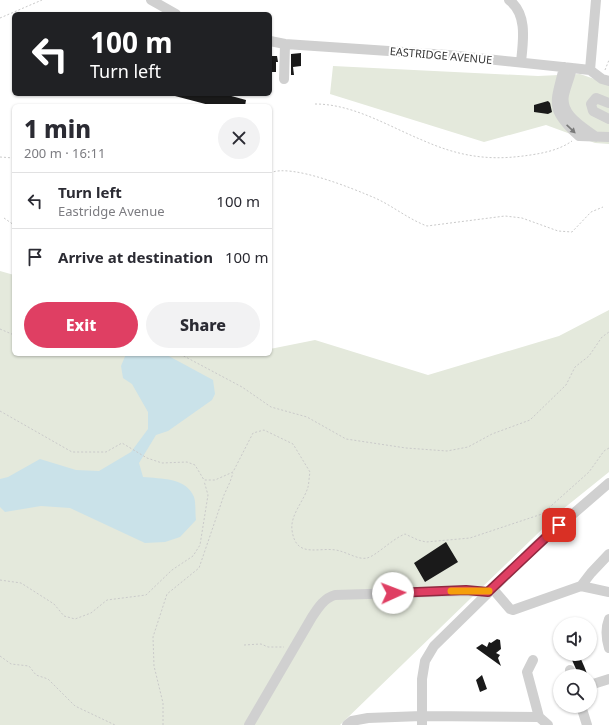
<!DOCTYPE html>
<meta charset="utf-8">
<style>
body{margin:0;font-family:"Noto Sans",sans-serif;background:#f2f2f3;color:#2b2b33;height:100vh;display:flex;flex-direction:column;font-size:15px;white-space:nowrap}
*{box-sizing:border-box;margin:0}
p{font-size:13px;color:#7c7c81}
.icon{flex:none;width:22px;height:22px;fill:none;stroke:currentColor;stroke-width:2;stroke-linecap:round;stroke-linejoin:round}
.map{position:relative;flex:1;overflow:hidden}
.panel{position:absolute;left:12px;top:104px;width:260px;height:252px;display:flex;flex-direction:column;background:#fff;border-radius:6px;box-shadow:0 1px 3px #0004}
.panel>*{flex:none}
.top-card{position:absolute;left:12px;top:12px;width:260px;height:84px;border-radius:6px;box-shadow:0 1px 3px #0004;background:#202124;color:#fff;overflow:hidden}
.controls{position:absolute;left:553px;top:617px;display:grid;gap:8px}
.controls a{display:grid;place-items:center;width:44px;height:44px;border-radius:50%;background:#fff;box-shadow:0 1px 3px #0004;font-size:20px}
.pin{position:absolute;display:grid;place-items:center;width:34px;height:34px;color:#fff;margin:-17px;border-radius:8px;box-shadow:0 2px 6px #0006}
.me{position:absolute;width:44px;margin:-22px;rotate:88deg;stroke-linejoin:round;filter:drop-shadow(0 0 3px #0008)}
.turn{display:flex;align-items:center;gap:14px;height:84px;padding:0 12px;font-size:18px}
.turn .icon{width:52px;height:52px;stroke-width:2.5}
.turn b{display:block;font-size:28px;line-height:34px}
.round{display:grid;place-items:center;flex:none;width:42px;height:42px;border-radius:21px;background:#f2f2f3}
.head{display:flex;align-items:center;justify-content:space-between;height:68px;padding:0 12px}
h1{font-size:24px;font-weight:800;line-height:30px}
.primary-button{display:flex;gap:8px;margin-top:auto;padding:8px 12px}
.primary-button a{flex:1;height:46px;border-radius:24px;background:#df3f63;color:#fff;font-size:16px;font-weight:800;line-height:46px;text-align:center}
.primary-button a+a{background:#f2f2f3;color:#2b2b33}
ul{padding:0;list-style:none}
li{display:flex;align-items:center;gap:12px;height:56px;padding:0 12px;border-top:1px solid #e1e1e2}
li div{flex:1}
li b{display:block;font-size:15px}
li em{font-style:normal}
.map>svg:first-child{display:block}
.green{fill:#e4e9dc}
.water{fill:#cae2e9}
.building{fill:#1a1a1a}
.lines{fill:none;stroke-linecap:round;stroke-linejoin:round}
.path{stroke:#cacaca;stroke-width:1;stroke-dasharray:2 2;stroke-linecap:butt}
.minor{stroke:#d0d0d0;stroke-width:10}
.oneway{fill:#7a7a7a}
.route-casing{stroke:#912940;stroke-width:10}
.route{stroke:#df3f63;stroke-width:7}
.slow{stroke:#f59e0b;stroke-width:7}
.labels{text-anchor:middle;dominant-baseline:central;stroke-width:4;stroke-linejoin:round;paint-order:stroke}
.street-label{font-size:11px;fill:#333;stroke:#fff}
</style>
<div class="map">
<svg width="609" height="725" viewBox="0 0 609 725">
<rect width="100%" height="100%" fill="#fff"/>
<!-- green -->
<path class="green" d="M333,66l205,10 42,-2 29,10v60l-14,-1 -49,-18 -62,17 -154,-48z
M0,271l14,4v79h221c4,2 28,0 35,0v-5l45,-9 113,35 131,-39 50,-26v162l-46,37 -223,216h-340z"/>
<!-- water -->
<path class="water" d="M126,354h39l48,26 2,14 -3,6 -44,31 -12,4 -17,28 4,14c18,2 43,0 51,20 2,6 1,16 2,23l-16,17 -15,5 -20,1 -75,-35 -29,-2 -36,6 -5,-5v-28l8,-2 32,-18 36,11 23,1 32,-19 17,-23v-17l-16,-28 -9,-6 -2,-12z"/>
<!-- building -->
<path class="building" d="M301,53v13l-8,1 1,8h-3v-21z
M272,56h5l1,6h-4h2v10h-6v-10h2z
M176,94h48l22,6 -1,6h-32l-38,-10z
M548,101l2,2 2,9 -4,2 -14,-2v-7z
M446,542l12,20 -33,20 -11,-19z
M497,639l3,1 1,9 -5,4 4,2 -2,3 3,8 -25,-18 6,-4 5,3 2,-5 2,1z
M580,657l4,9 4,10h-9l-7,-16z
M482,675l5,14 -7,3 -4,-12z"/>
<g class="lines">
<!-- path -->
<path class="path" d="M0,18l42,-18
M605,70l4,-10
M315,104c38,0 73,22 107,36 34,15 63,21 101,16 16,-2 35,-5 49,-15
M0,157l14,1
M270,173c21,-10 84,16 105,25 18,8 33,21 52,28l78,-10 17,2 36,13 14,1 19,-20 12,-5
M4,218l10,7
M0,329l14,6
M180,354l62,33 29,20 36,10 39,22 60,9 41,3 21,-4 24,-13 38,-14 36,-35 9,-18 14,-11 13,-19 7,-5
M0,411l72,41h34l16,-9 25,15 15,5 25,-1 8,3 9,15h11l18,-8 20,-39 11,-3 29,14 17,28c-1,5 -1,11 -2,15 -4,14 -18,28 -16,43 4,31 29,15 48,21 8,2 19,9 27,7 9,-2 25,-19 38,-24l13,6 8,2 44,-4 72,-24 47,-42 15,-21 5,-3
M0,580l21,3 33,21 10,12 11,3 16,-6 16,-13 39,-5 26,-25 21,-14 7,-11 8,-50 -4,-14
M244,645l17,-1 7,3h16
M0,656l11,8 18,2 7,9 12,4 27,27 40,19
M163,725v-22l-9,-37 -1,-29 14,-43 32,-26 25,-73 6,-13 3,-9"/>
<!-- minor -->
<path class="minor" d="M151,0l25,14
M509,0c19,14 14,42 12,62
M270,41l15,3 163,11 124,13 18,2 12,9 7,2
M564,67c-8,36 -16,41 15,69l30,1
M572,68c-2,9 -6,18 -8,27 -4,20 19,32 32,42
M590,70l6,-70
M284,79l1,-35
M609,103l-13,-5 -5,6 2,7 16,8
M581,586l10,-13 18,-19
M581,586l28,6
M492,588l18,21 3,1 68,-24
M609,619c-4,10 -3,19 0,29
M533,660l-6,12 12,45
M570,670l2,6
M590,685l19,-6
M581,706l6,19
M249,725l63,-108c6,-9 12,-19 23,-22l131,-4 22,1
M347,725l5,-4 16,-3 54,-2 117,1 9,8
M422,725v-46l3,-18 9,-15 103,-101 72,-62"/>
</g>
<!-- one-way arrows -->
<defs><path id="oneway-solid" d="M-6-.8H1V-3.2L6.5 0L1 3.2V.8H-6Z"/></defs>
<use class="oneway" href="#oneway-solid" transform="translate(571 129) rotate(43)"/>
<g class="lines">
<!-- route casing -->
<g class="route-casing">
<path id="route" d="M393,593l73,-3 22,2 71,-67"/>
</g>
<!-- route -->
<use href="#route" class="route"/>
<!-- slow -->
<path class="slow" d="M451,591h38"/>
</g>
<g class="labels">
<!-- street labels -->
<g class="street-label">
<text transform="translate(441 55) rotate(5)">EASTRIDGE AVENUE</text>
</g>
</g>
</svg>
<div class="controls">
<a><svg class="icon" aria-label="sound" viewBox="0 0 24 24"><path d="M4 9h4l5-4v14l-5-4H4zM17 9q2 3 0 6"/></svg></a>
<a><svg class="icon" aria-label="search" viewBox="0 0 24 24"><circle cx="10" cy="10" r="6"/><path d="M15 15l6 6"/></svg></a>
</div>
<div class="pin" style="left:559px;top:525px;background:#d93025"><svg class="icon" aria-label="arrive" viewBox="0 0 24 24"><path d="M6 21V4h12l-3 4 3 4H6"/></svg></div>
<svg class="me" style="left:393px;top:593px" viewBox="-20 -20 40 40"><circle r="19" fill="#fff"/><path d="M0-13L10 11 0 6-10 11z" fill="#df3f63"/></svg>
<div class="top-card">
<div class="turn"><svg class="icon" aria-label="left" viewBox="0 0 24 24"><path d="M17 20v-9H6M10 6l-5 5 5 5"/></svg><div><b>100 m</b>Turn left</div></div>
</div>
<section class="panel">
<div class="head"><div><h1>1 min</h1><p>200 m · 16:11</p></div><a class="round"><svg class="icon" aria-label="close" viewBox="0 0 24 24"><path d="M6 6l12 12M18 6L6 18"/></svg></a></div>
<ul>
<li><svg class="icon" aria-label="left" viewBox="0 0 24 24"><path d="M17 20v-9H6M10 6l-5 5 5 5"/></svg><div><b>Turn left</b><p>Eastridge Avenue</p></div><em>100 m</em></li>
<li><svg class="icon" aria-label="arrive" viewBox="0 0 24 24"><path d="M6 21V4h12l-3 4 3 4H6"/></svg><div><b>Arrive at destination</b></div><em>100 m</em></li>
</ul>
<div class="primary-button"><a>Exit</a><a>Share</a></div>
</section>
</div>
